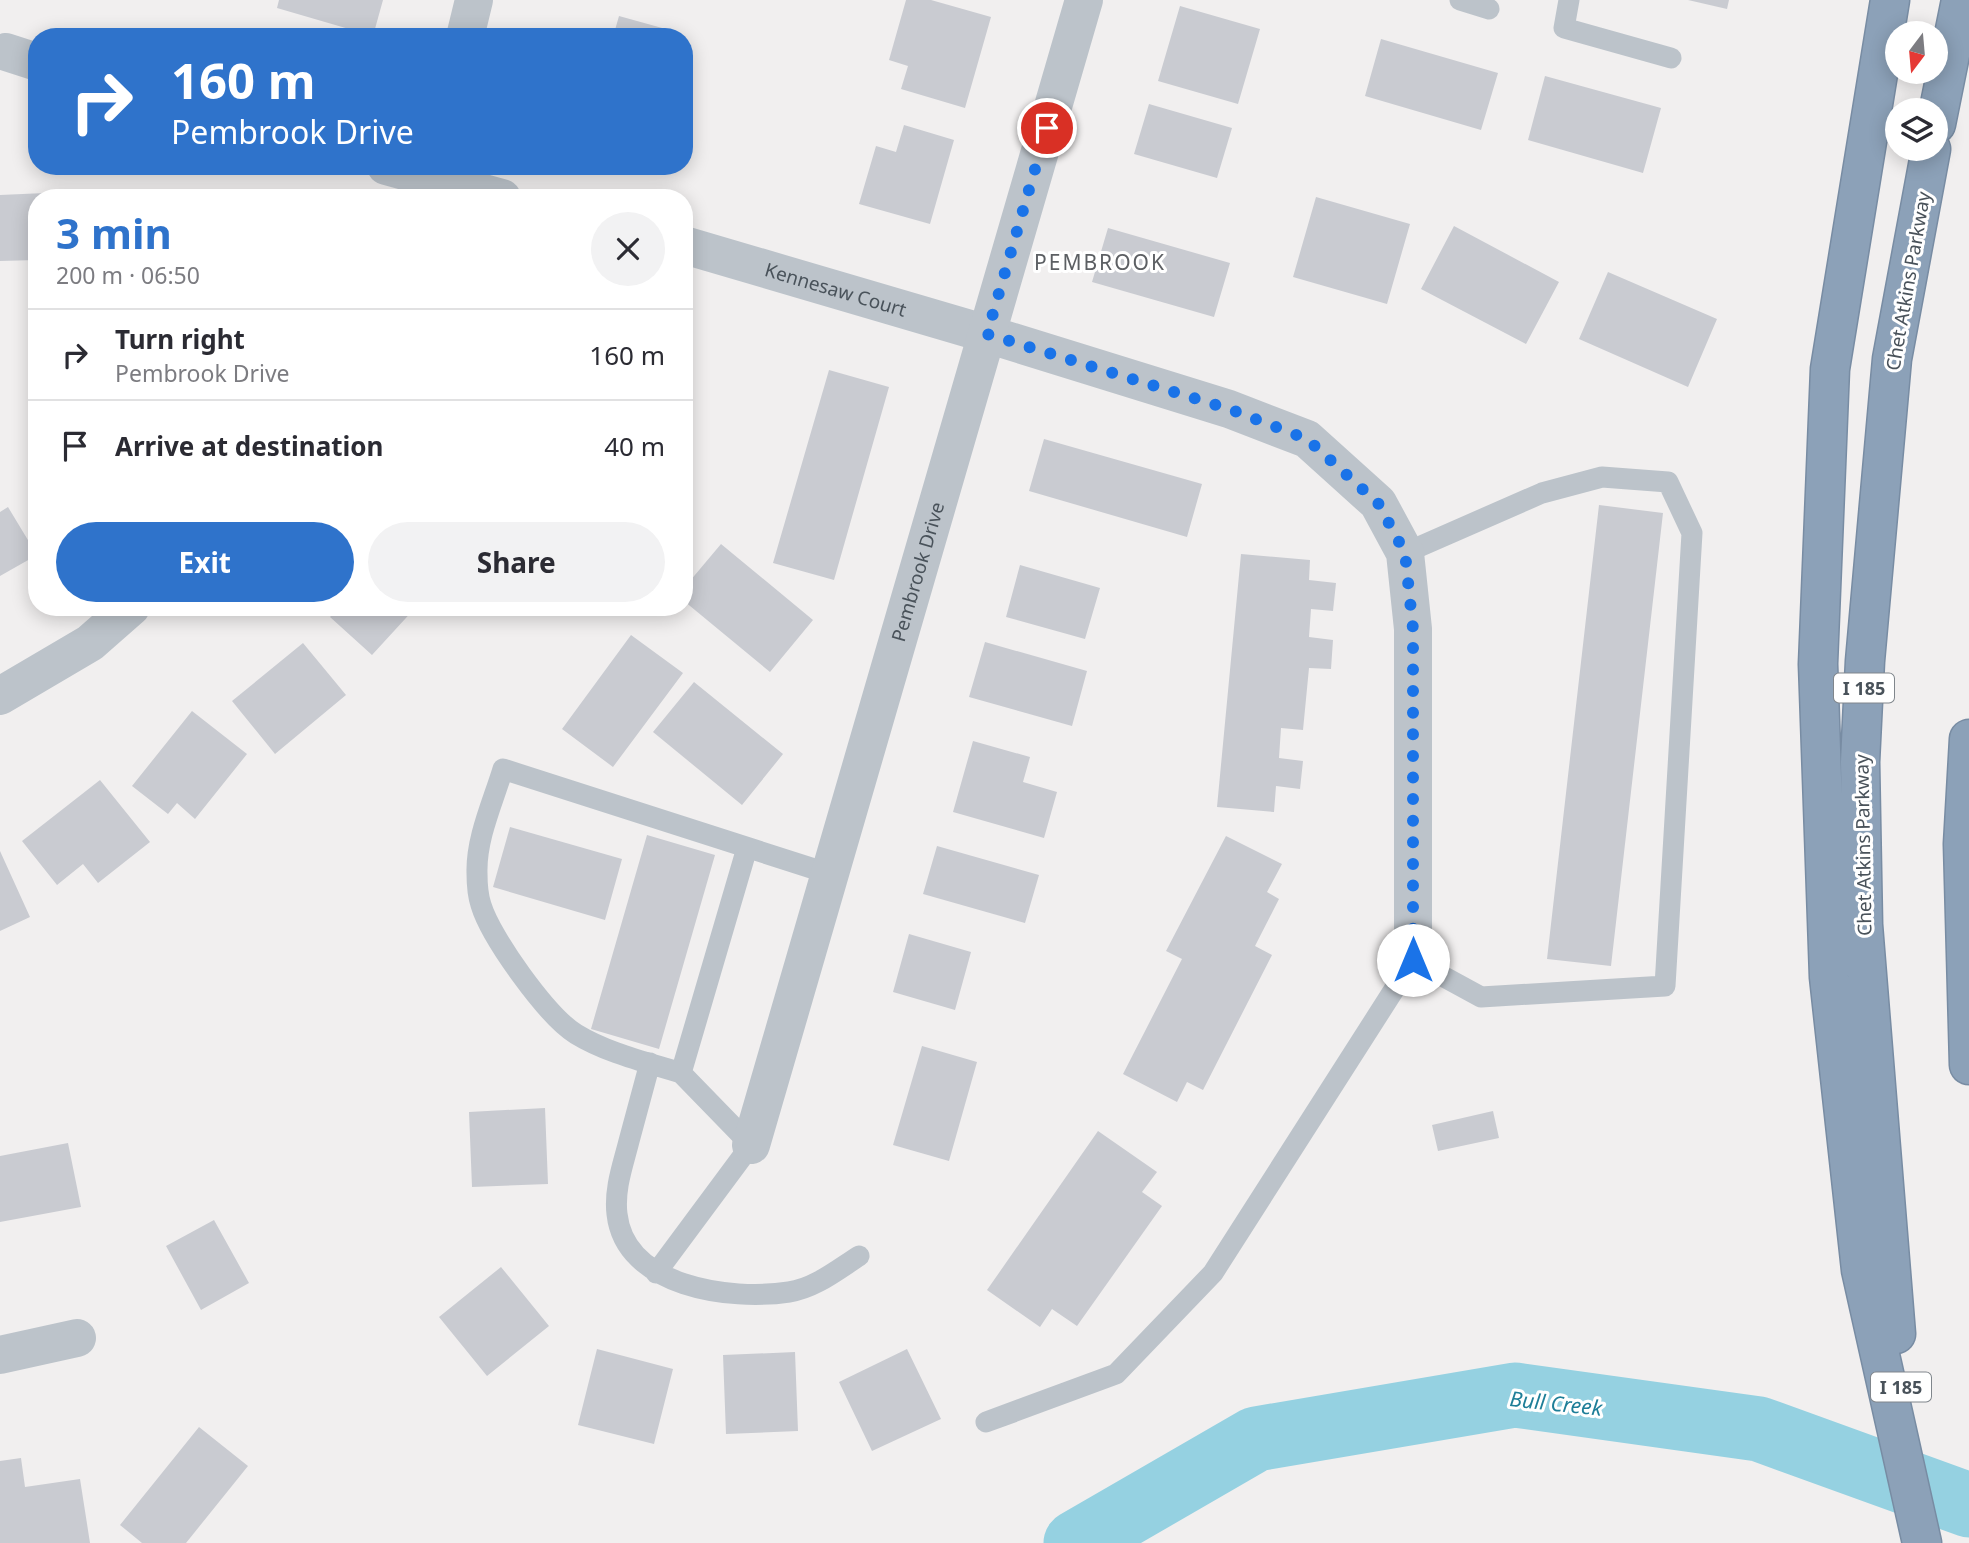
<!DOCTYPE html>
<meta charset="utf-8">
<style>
body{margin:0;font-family:"Noto Sans",sans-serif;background:#f2f2f3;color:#2b2b33;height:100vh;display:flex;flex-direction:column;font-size:26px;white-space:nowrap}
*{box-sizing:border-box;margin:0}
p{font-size:23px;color:#7c7c81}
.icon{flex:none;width:38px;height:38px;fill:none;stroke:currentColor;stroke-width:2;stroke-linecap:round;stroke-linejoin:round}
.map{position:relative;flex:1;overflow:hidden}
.panel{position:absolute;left:28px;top:189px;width:665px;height:427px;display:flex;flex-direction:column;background:#fff;border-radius:28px;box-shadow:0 4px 18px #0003}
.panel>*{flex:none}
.hud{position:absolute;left:28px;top:28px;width:665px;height:147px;border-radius:28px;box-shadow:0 4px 18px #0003;background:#2f73cb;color:#fff;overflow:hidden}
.needle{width:46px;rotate:196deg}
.fabs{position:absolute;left:1885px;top:21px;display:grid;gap:14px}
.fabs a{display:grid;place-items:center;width:63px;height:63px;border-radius:50%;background:#fff;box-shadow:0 4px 18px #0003;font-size:35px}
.pin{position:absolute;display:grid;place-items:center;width:60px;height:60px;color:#fff;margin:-30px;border:4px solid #fff;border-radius:50%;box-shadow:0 2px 7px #0007}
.me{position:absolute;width:77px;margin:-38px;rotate:0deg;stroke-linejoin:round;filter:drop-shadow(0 0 5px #0008)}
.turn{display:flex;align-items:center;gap:24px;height:147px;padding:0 28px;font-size:32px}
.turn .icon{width:91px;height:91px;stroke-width:2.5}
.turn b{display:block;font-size:49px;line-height:60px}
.round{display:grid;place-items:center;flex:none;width:74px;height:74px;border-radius:37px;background:#f2f2f3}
.summary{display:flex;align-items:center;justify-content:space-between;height:119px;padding:0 28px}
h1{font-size:42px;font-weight:700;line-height:52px;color:#2f73cb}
.action{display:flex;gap:14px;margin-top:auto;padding:14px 28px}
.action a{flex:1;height:80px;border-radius:42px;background:#2f73cb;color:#fff;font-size:28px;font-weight:700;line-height:80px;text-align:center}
.action a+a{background:#f2f2f3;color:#2b2b33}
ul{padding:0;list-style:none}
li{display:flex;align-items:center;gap:21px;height:91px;padding:0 28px;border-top:2px solid #e1e1e2}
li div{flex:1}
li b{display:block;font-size:26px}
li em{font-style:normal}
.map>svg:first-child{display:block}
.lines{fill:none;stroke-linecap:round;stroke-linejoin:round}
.river{stroke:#95d1e1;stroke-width:65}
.building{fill:#c9cbd1}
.highway-casing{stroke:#788ca3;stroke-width:41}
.lane{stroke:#bcc3ca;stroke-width:21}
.street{stroke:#bcc3ca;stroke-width:38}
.highway{stroke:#8ca1b8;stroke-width:38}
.route{stroke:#1a73e8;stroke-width:12;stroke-dasharray:0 21.6}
.labels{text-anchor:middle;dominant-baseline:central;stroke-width:6;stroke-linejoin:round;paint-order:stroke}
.shield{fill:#fff;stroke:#80868c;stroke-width:2}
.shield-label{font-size:18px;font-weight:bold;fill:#49525a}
.street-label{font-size:19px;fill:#49525a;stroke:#fff}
.neighbourhood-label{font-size:21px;letter-spacing:2px;fill:#5c5f63;stroke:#fff}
.water-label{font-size:21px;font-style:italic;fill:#1e7e98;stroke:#fff}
</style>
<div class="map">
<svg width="1969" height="1543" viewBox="0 0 1969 1543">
<rect width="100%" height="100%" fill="#f1efef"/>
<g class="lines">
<!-- river -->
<path class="river" d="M1076,1543l180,-104 259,-44 244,34 210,76"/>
</g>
<!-- building -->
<path class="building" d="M279,0h104l-10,36 -96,-28z
M906,0h25l60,17 -26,91 -64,-19 7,-23 -19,-6z
M1688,0h41l-2,9z
M1180,6l80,23 -22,75 -80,-23z
M619,16l54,15 -2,6h-58z
M1381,39l117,34 -17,57 -116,-34z
M1545,76l116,32 -18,65 -115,-33z
M1149,104l83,24 -15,50 -83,-24z
M904,125l50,15 -24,84 -71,-20 17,-58 20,6z
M90,191l1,7h-54v62l-37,1v-66z
M1316,197l94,27 -23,80 -94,-27z
M1454,226l105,56 -33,62 -105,-55z
M1108,228l122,35 -16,54 -122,-35z
M1608,272l109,47 -29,68 -109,-48z
M829,370l60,17 -55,193 -61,-17z
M1044,439l158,45 -15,53 -158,-46z
M37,487v17l-9,-8z
M1599,505l64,8 -52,453 -64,-7z
M8,507l29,48 -37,21v-64z
M721,544l92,76 -43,52 -86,-71v-13z
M1241,554l69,6 -1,20 27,3 -3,28 -22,-2 -2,28 24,3 -2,29 -22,-1 -6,62 -22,-2 -2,30 24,3 -3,28 -24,-3 -2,26 -57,-5z
M1020,565l80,23 -15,51 -79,-22z
M339,607h77l-44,48 -42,-38z
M631,635l52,38 -70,94 -51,-38z
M985,642l102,29 -15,55 -103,-29z
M303,643l43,52 -71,59 -43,-53z
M694,682l89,72 -41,51 -89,-73z
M192,711l55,43 -52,65 -18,-16 -9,11 -36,-28z
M973,741l57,16 -7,25 34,10 -13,46 -91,-26z
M100,780l50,62 -52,41 -15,-19 -26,21 -35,-44z
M510,827l112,32 -17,61 -112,-33z
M647,835l68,20 -56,194 -68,-20z
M1226,836l56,28 -15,28 12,7 -24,47 17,9 -69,135 -16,-8 -10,20 -54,-28 59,-115 -16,-8z
M937,846l102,29 -14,48 -102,-29z
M0,851l30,66 -30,14z
M909,934l62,18 -16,58 -62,-18z
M922,1046l55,16 -28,99 -56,-16z
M545,1108l3,76 -76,3 -3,-75z
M1493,1111l6,27 -61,13 -6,-26z
M1098,1131l59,41 -15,20 20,14 -85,120 -25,-17 -12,18 -53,-37z
M68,1143l13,64 -81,15v-66z
M214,1220l35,63 -48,27 -35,-64z
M501,1267l48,59 -62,50 -48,-59z
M597,1349l76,20 -19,75 -76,-19z
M907,1349l34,70 -69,32 -33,-69z
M795,1352l3,79 -72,3 -3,-79z
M199,1427l49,39 -62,77h-44l-22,-18z
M21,1458l4,29 55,-8 10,64h-90v-82z"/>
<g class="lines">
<!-- highway casing -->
<g class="highway-casing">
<path id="highway" d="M1890,0l-60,369 -12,295 11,313 32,293 61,273
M1936,124l25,-124
M1969,739l-6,105 6,221
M1896,1334l-33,-409 -3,-163 5,-101 27,-302 39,-210"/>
</g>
<!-- lane -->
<path class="lane" d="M1460,0l29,9
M1569,0l-5,28 107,30
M747,848l-66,225c-35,-11 -74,-20 -105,-39 -29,-18 -85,-96 -95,-129 -3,-9 -4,-22 -4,-32 -1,-35 16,-71 26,-104l327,105
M650,1063c-7,26 -14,52 -21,78 -6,24 -15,48 -12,73 8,73 113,87 172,78 26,-4 48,-22 70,-36
M656,1273l95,-128 -70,-72
M986,1422l130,-48 97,-101 200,-313 68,37 184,-11 27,-453 -24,-51 -66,-5 -60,16 -137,60"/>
<!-- street -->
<g class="street">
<path d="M465,37l9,-37"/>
<path d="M6,52l31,10"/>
<path d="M386,166l116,32"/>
<path id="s1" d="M684,245l303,89 242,75 78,30 71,64 27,50 8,76v331"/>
<path d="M0,696l90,-53 41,-36"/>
<path id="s2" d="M751,1145l333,-1145"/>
<path d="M0,1355l77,-17"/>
</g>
<!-- highway -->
<use href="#highway" class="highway"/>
</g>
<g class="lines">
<!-- route -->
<path class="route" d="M1047,128l-60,206 242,75 78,30 71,64 27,50 8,76v331"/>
</g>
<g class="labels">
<!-- shield labels -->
<g class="shield">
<rect x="1834" y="673.5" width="60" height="29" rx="5"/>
<rect x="1871" y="1372.5" width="60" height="29" rx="5"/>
</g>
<g class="shield-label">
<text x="1864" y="688">I 185</text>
<text x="1901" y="1387">I 185</text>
</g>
<!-- street labels -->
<g class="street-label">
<text transform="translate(1908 281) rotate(-80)">Chet Atkins Parkway</text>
<text stroke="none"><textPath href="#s1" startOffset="158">Kennesaw Court</textPath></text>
<text stroke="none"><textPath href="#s2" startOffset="597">Pembrook Drive</textPath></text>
<text transform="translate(1863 845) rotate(-91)">Chet Atkins Parkway</text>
</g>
<!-- neighbourhood labels -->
<g class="neighbourhood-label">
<text x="1100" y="262">PEMBROOK</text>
</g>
<!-- water labels -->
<g class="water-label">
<text transform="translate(1556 1403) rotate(6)">Bull Creek</text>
</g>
</g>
</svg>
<div class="fabs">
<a><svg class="needle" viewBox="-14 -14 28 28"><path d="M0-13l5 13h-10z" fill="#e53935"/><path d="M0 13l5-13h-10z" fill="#7c7c81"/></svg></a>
<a><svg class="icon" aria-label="layers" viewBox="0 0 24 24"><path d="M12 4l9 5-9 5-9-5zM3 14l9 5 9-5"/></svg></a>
</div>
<div class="pin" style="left:1047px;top:128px;background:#d93025"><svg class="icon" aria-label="arrive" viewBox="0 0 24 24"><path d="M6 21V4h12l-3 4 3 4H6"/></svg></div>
<svg class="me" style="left:1413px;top:960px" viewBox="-20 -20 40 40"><circle r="19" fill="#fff"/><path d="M0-13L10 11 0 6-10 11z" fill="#1a73e8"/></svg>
<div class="hud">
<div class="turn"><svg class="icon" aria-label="right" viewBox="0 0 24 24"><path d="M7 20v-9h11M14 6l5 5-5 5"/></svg><div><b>160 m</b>Pembrook Drive</div></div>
</div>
<section class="panel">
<div class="summary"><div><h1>3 min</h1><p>200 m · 06:50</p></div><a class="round"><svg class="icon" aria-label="close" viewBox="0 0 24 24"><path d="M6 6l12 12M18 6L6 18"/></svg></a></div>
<ul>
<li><svg class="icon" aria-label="right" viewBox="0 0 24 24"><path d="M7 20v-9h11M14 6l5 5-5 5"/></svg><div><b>Turn right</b><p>Pembrook Drive</p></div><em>160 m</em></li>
<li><svg class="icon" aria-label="arrive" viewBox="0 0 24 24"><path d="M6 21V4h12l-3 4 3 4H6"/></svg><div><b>Arrive at destination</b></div><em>40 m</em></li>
</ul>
<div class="action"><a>Exit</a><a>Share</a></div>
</section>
</div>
